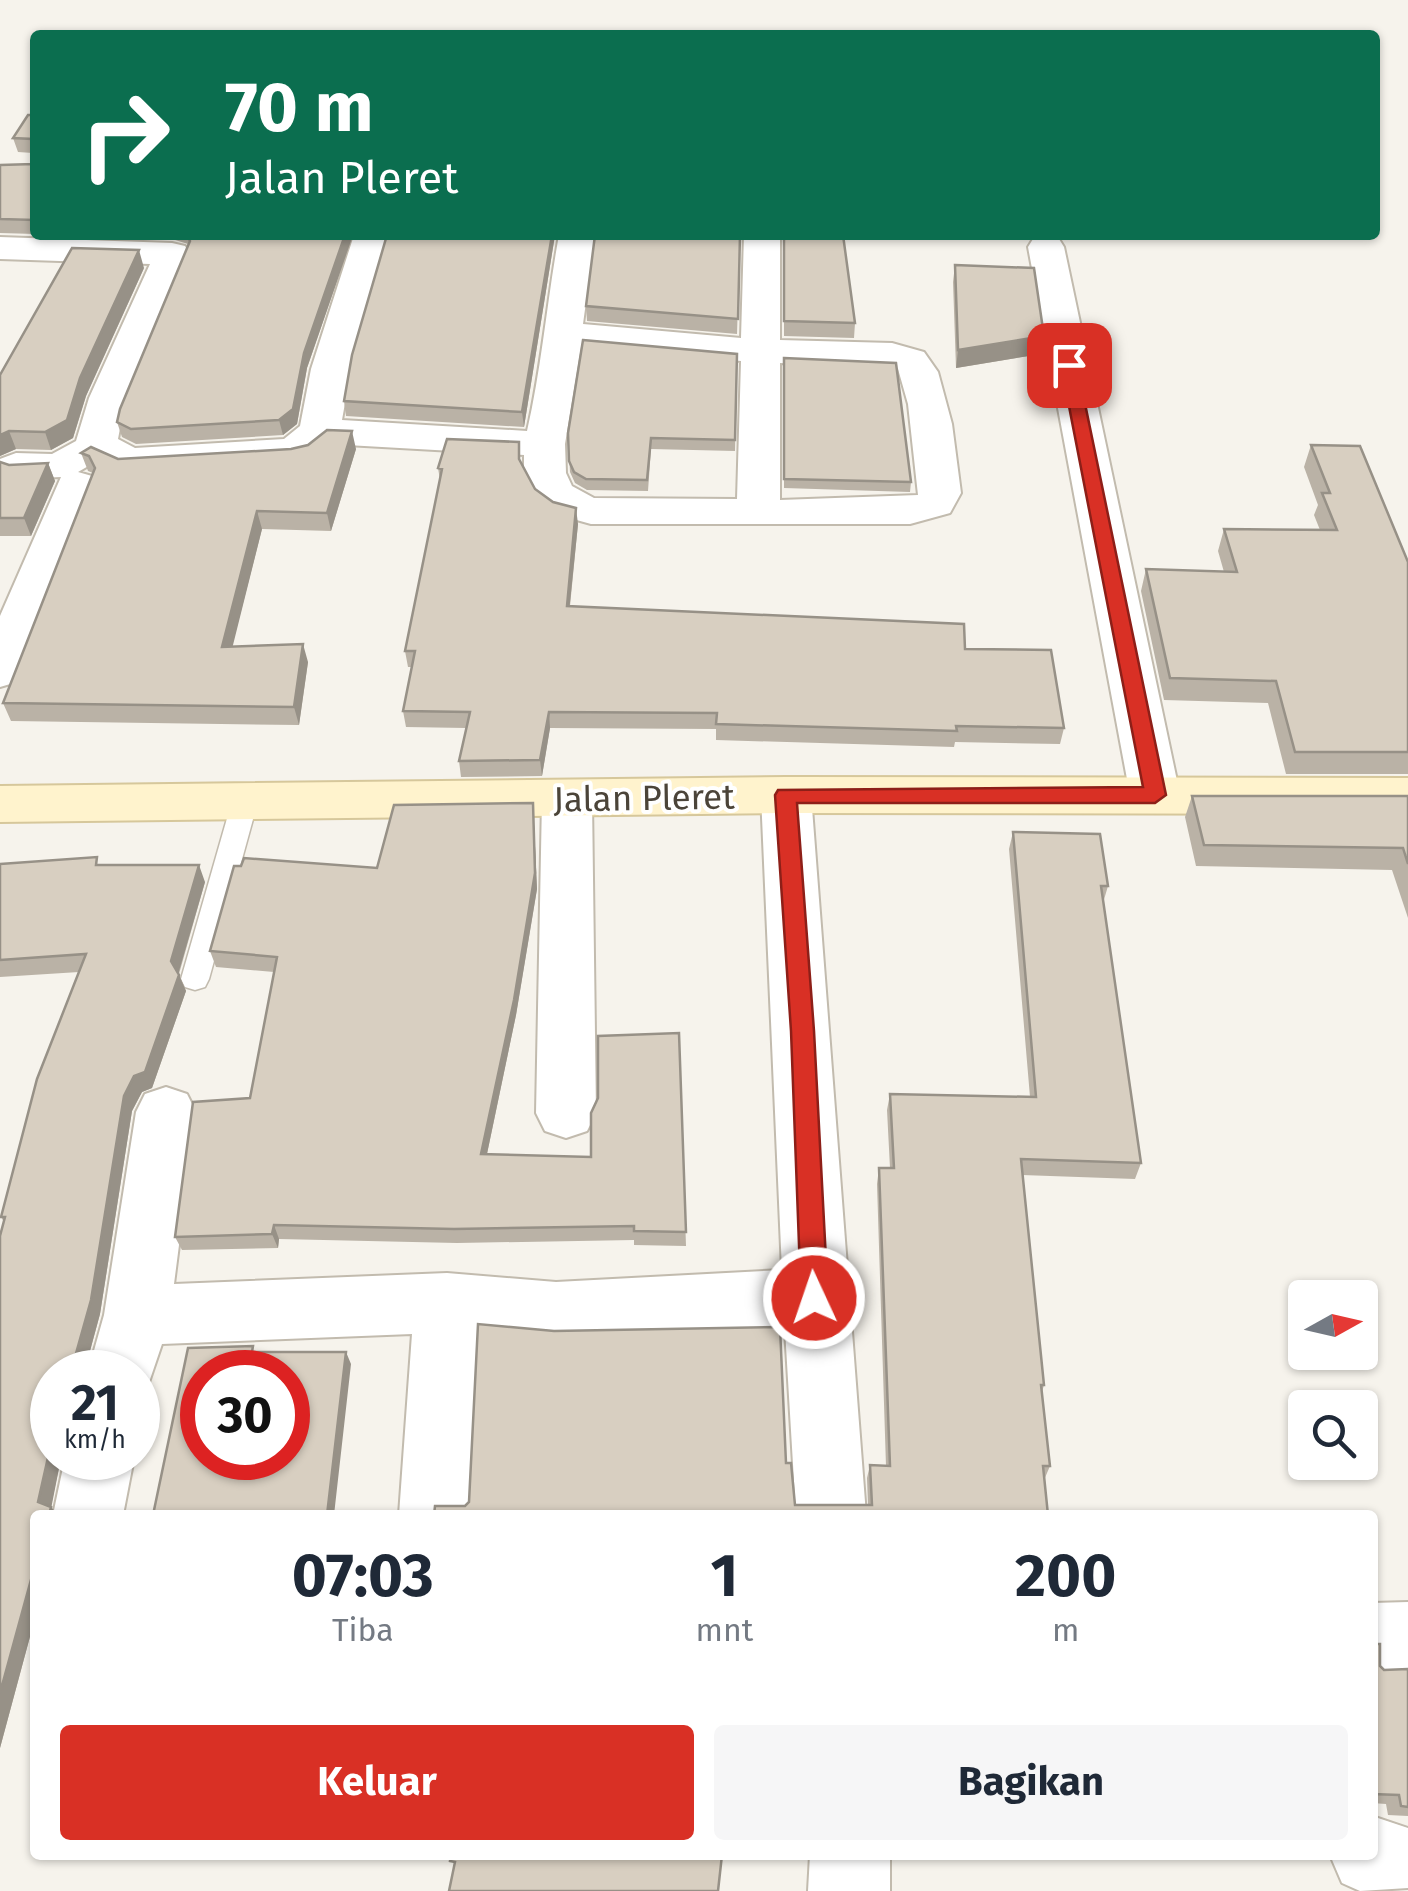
<!DOCTYPE html>
<html lang="id">
<style>
body{margin:0;font-family:"Fira Sans",sans-serif;background:#f6f6f7;color:#1f2937;height:100vh;display:flex;flex-direction:column;font-size:38px;white-space:nowrap}
*{box-sizing:border-box;margin:0}
p{font-size:32px;color:#747a83}
.icon{flex:none;width:55px;height:55px;fill:none;stroke:currentColor;stroke-width:2;stroke-linecap:round;stroke-linejoin:round}
.map{position:relative;flex:1;overflow:hidden}
.panel{position:absolute;left:30px;top:1510px;width:1348px;height:350px;display:flex;flex-direction:column;background:#fff;border-radius:10px;box-shadow:0 2px 8px #0004}
.panel>*{flex:none}
.hud{position:absolute;left:30px;top:30px;width:1350px;height:210px;border-radius:10px;box-shadow:0 2px 8px #0004;background:#0b6e4f;color:#fff;overflow:hidden}
.needle{width:65px;rotate:82deg}
.controls{position:absolute;left:1288px;top:1280px;display:grid;gap:20px}
.controls a{display:grid;place-items:center;width:90px;height:90px;border-radius:10px;background:#fff;box-shadow:0 2px 8px #0004;font-size:50px}
.speed{position:absolute;left:30px;top:1350px;display:flex;gap:20px;font-size:50px;font-weight:700;text-align:center}
.speed>*{display:grid;place-content:center;width:130px;height:130px;border-radius:50%;background:#fff;box-shadow:0 2px 8px #0004;line-height:1}
.speed small{font-size:25px;font-weight:400}
.speed .limit{border:15px solid #d22;background:#fff;color:#111}
.pin{position:absolute;display:grid;place-items:center;width:85px;height:85px;color:#fff;margin:-42px;border-radius:20px;box-shadow:0 5px 15px #0006}
.me{position:absolute;width:110px;margin:-55px;rotate:357deg;stroke-linejoin:round;filter:drop-shadow(0 0 8px #0008)}
.turn{display:flex;align-items:center;gap:35px;height:210px;padding:0 30px;font-size:45px}
.turn .icon{width:130px;height:130px;stroke-width:2.5}
.turn b{display:block;font-size:70px;line-height:85px}
.eta{display:flex;justify-content:space-evenly;align-items:center;height:170px;text-align:center}
.eta b{font-size:60px;font-weight:700;line-height:70px}
.button{display:flex;gap:20px;margin-top:auto;padding:20px 30px}
.button a{flex:1;height:115px;border-radius:10px;background:#d93025;color:#fff;font-size:40px;font-weight:700;line-height:115px;text-align:center}
.button a+a{background:#f6f6f7;color:#1f2937}
.map>svg:first-child{display:block}
.lines{fill:none;stroke-linecap:round;stroke-linejoin:round}
.service-casing{stroke:#c2bbae;stroke-width:3}
.minor-casing{stroke:#c2bbae;stroke-width:4}
.secondary-casing{stroke:#d6c79b;stroke-width:4}
.service{fill:#fff;fill-rule:evenodd}
.minor{fill:#fff;fill-rule:evenodd}
.secondary{fill:#fff3cd;fill-rule:evenodd}
.wall{fill:#bab2a6}
.shaded-wall{fill:#979187}
.building{fill:#d8cfc1;stroke:#979187;stroke-width:2.5;fill-rule:evenodd}
.route{fill:#d93025;stroke:#8d1f18;stroke-width:2.5}
.labels{text-anchor:middle;dominant-baseline:central;stroke-width:8;stroke-linejoin:round;paint-order:stroke}
.street-label{font-size:35px;fill:#4b4439;stroke:#fff}
</style>
<div class="map">
<svg width="1408" height="1891" viewBox="0 0 1408 1891">
<rect width="100%" height="100%" fill="#f6f3ec"/>
<g class="lines">
<!-- service casing -->
<g class="service-casing">
<path id="service" d="M245,792l9,2 4,7 -49,178 -4,8 -10,3 -10,-3 -4,-8 51,-178 4,-7z"/>
</g>
<!-- minor casing -->
<g class="minor-casing">
<path id="minor" d="M354,235h36l-39,134 -9,51 185,11c15,-65 20,-131 32,-196h36l-12,89 158,14 3,-103h36v105l112,3 32,9 14,20 14,52 9,69 -11,20 -40,11h-319l-36,-10 -16,-12 -15,-29v-18l-195,-11 -19,16 -15,3 -171,10 -27,-12 -19,11 14,4 6,9 -74,186 -7,11 -17,5v-71l61,-139 -45,2 -15,-4 -1,-16 16,-6 36,1 24,-13 13,-43 61,-134 -150,-5v-22l172,6 13,3 5,8 -69,169 -3,16 17,9 149,-9 16,-13 11,-57zM581,347l160,14 -4,138 -143,-1 -22,-12 -6,-13 -1,-29zM780,363l118,6 10,35 10,91 -138,5z
M1046,236l13,3 5,8 116,548 -7,13 -18,5 -18,-5 -7,-13 -102,-548 5,-8z
M786,777l18,5 7,13 55,720h-70l-11,-186 -229,13 -78,-7 -9,180h-70l13,-181 -250,10 -17,50 -7,3v-25h-50l16,-57 32,-203 9,-18 21,-7 21,7 9,18 -22,172 273,-11 109,9 226,-12 -21,-475 7,-13z
M567,782l18,5 7,13 4,313 -9,18 -21,7 -21,-7 -9,-18 6,-313 7,-13z
M65,1458h69l-11,57h-70z
M1408,1602v74l-36,1v-74z
M1372,1816l36,12v60l-48,3 -18,-8 -12,-28h42z
M810,1855h80v36h-82z"/>
</g>
<!-- secondary casing -->
<g class="secondary-casing">
<path id="secondary" d="M786,777l622,1v36l-622,-1 -786,9v-36z"/>
</g>
<!-- service -->
<use href="#service" class="service"/>
<!-- minor -->
<use href="#minor" class="minor"/>
<!-- secondary -->
<use href="#secondary" class="secondary"/>
</g>
<!-- wall -->
<path class="wall" d="M35,115v119l-35,-1v-68l33,-1v-11l-15,-1 -5,-14z
M50,235h303l-46,133 -10,56 -14,11 -147,9 -14,-7 -5,-15 71,-178 -16,-5z
M387,235h168l-31,192 -178,-11 -2,-15z
M740,235l-3,99 -150,-13 -1,-15z
M784,235l71,88 -1,15 -70,-2z
M955,265l89,71 -3,18 -85,14 -3,-86z
M144,268l-58,128 -13,42 -22,12 -35,-1 -16,7v-81z
M737,354l-2,97 -84,-2 -3,42 -61,-1 -12,-7 -5,-11 -2,-39z
M784,358l127,124 -1,10 -126,-4z
M1311,445l97,117v212h-122l-18,-71 -104,-3 -23,-109 5,-22 78,3 -6,-21 6,-22 96,1 -6,-15 4,-10 -14,-38z
M356,449l-25,82 -69,-2 -30,117 76,16 -9,63 -288,-4 -8,-18 90,-230 -5,-2 -7,-18 37,6z
M0,462l9,3 39,-2 7,18 -24,55h-31z
M438,468l97,21 43,35 -8,82 395,43 99,79 -4,16 -105,-2 -1,5 -238,-7v-11l-166,-1 -8,48 -81,1 -2,-16 7,-33 -60,-1 -3,-16 9,-44h-4l-3,-16 35,-171z
M1192,796h216v122l-16,-48 -196,-4 -11,-49z
M533,803l4,86 -21,126 -29,139 104,3 88,-124 7,213 -52,-1v-5l-177,3 -178,-4 -1,9 -96,2 -7,-13 75,-139 24,-126 -58,-5 -6,-16 167,-83z
M1013,832l95,54 -5,17 38,260 -6,16 -113,-4 22,210 -2,7 8,74 -6,14 4,35 -583,-9 321,-43 9,42h73l-1,-27 3,-13 16,1 -9,-282 2,-16h11l-3,-58 3,-16 140,3 -21,-248z
M0,864l100,1 105,17 -26,92 7,17 -34,97 -10,4 -10,19 -32,203 -13,48 -35,10v86h9l-10,48 -16,9v103l-35,130 4,-526 -3,-5 78,-245 -79,5z
M1372,1644l8,22 4,4 24,-1v147l-20,-1 -2,-11 -14,-1z"/>
<!-- shaded-wall -->
<path class="shaded-wall" d="M345,235h8l-46,133 -10,56 -14,11 -4,-15z
M552,235h3l-31,192 -2,-15z
M139,250l5,18 -58,128 -13,42 -22,12 -6,-18 35,-54z
M1044,336l-3,18 -85,14 2,-18z
M9,431l7,18 -16,7v-21z
M352,431l4,18 -25,82 -4,-18z
M48,463l7,18 -24,55 -7,-18z
M576,508l2,16 -10,98 -1,-16z
M257,511l5,18 -34,136 -6,-18z
M303,644l5,18 -9,63 -5,-18z
M549,712l1,16 -8,48 -2,-16z
M533,803l4,86 -21,126 -32,153 -3,-14z
M199,865l6,17 -28,96 -6,-17z
M179,975l7,16 -34,97 -10,4 -10,19 -32,203 -13,48 7,10h-10l-9,-15 49,-261z
M274,1225l5,14 -1,9 -6,-14z
M346,1352l5,12 -17,151h-7z
M51,1444l1,2v12h9l-10,51v-2l7,8h-9l-11,-13z
M35,1565v53l-35,130v-55z"/>
<!-- building -->
<path class="building" d="M28,115h7v105l-35,-1v-54l33,-1v-25l-20,-1z
M187,235h158l-41,118 -11,56 -14,11 -148,9 -14,-7 3,-13 70,-168z
M387,235h165l-30,177 -178,-11 8,-46z
M595,235h145l-2,84 -152,-13z
M784,235h59l12,88 -71,-2z
M72,248l67,2 -59,128 -13,42 -22,12 -36,-1 -9,4v-60z
M955,265l79,3 10,68 -86,14z
M583,340l154,14 -2,86 -84,-2 -4,42 -61,-1 -12,-7 -5,-11 -1,-28z
M784,358l112,5 15,119 -127,-3z
M327,430l25,1 -25,82 -70,-2 -35,136 81,-3 -9,63 -291,-4 92,-235 -6,-12 -8,-3 10,-6 27,12 173,-10 17,-4z
M447,439l72,3v17l16,30 18,13 23,6 -9,98 397,18 1,25 86,1 13,78 -108,-2 1,5 -241,-7 1,-11 -168,-1 -9,48 -81,1 11,-49 -67,-1 12,-60h-10l37,-182 -4,-1z
M1311,445l49,1 48,116v190h-113l-19,-71 -106,-3 -24,-109 91,3 -13,-43 113,1 -15,-37h8z
M0,462l9,3 39,-2 -24,55h-24z
M1192,796h216v68l-5,-16 -199,-3z
M533,803l2,70 -21,127 -33,154 110,3v-44l7,-15v-62l81,-3 7,199 -52,-1v-5l-180,3 -180,-4 -2,9 -97,3 18,-135 57,-4 27,-141 -67,-6 24,-85h7l3,-8 133,10 17,-63z
M1013,832l87,2 8,52h-7l40,277 -120,-4 23,226h-3l9,81h-7l5,49h-614l1,-9h30l4,-4 9,-178 76,7 226,-4 6,136h5l4,42h77l-2,-40 20,1 -11,-298h15l-4,-74 146,3z
M97,857l-1,8h103l-28,96 8,14 -34,97 -11,4 -10,20 -33,204 -16,57 3,5h9l-3,10h-32v72h-1l-13,58 13,5 -2,8h-14v50l-35,128v-457l5,-19h-4l36,-138 49,-125 -86,6v-96z
M253,1346l-1,6h94l-19,163h-174l35,-167zM202,1372h86v86h-86z
M1372,1644h8v22l4,4 24,-1v138l-7,-1 -2,-11 -27,-1z
M451,1855h271l-4,36h-269l6,-29 -5,-1z"/>
<!-- route -->
<path class="route" d="M1069,360l8,5 89,430 -11,8h-358l17,228 14,267 -4,9 -10,3 -9,-3 -4,-9 -10,-267 -16,-236 3,-5 365,-3 -82,-422z"/>
<g class="labels">
<!-- street labels -->
<g class="street-label">
<text transform="translate(644 798) rotate(-1)">Jalan Pleret</text>
</g>
</g>
</svg>
<div class="controls">
<a><svg class="needle" viewBox="-14 -14 28 28"><path d="M0-13l5 13h-10z" fill="#e53935"/><path d="M0 13l5-13h-10z" fill="#747a83"/></svg></a>
<a><svg class="icon" aria-label="search" viewBox="0 0 24 24"><circle cx="10" cy="10" r="6"/><path d="M15 15l6 6"/></svg></a>
</div>
<div class="speed"><div>21<small>km/h</small></div><div class="limit">30</div></div>
<div class="pin" style="left:1069px;top:365px;background:#d93025"><svg class="icon" aria-label="arrive" viewBox="0 0 24 24"><path d="M6 21V4h12l-3 4 3 4H6"/></svg></div>
<svg class="me" style="left:814px;top:1298px" viewBox="-20 -20 40 40"><circle r="17" fill="#d93025" stroke="#fff" stroke-width="3"/><path d="M0-11L8 9 0 5-8 9z" fill="#fff"/></svg>
<div class="hud">
<div class="turn"><svg class="icon" aria-label="right" viewBox="0 0 24 24"><path d="M7 20v-9h11M14 6l5 5-5 5"/></svg><div><b>70 m</b>Jalan Pleret</div></div>
</div>
<section class="panel">
<div class="eta">
<div><b>07:03</b><p>Tiba</p></div>
<div><b>1</b><p>mnt</p></div>
<div><b>200</b><p>m</p></div>
</div>
<div class="button"><a>Keluar</a><a>Bagikan</a></div>
</section>
</div>
